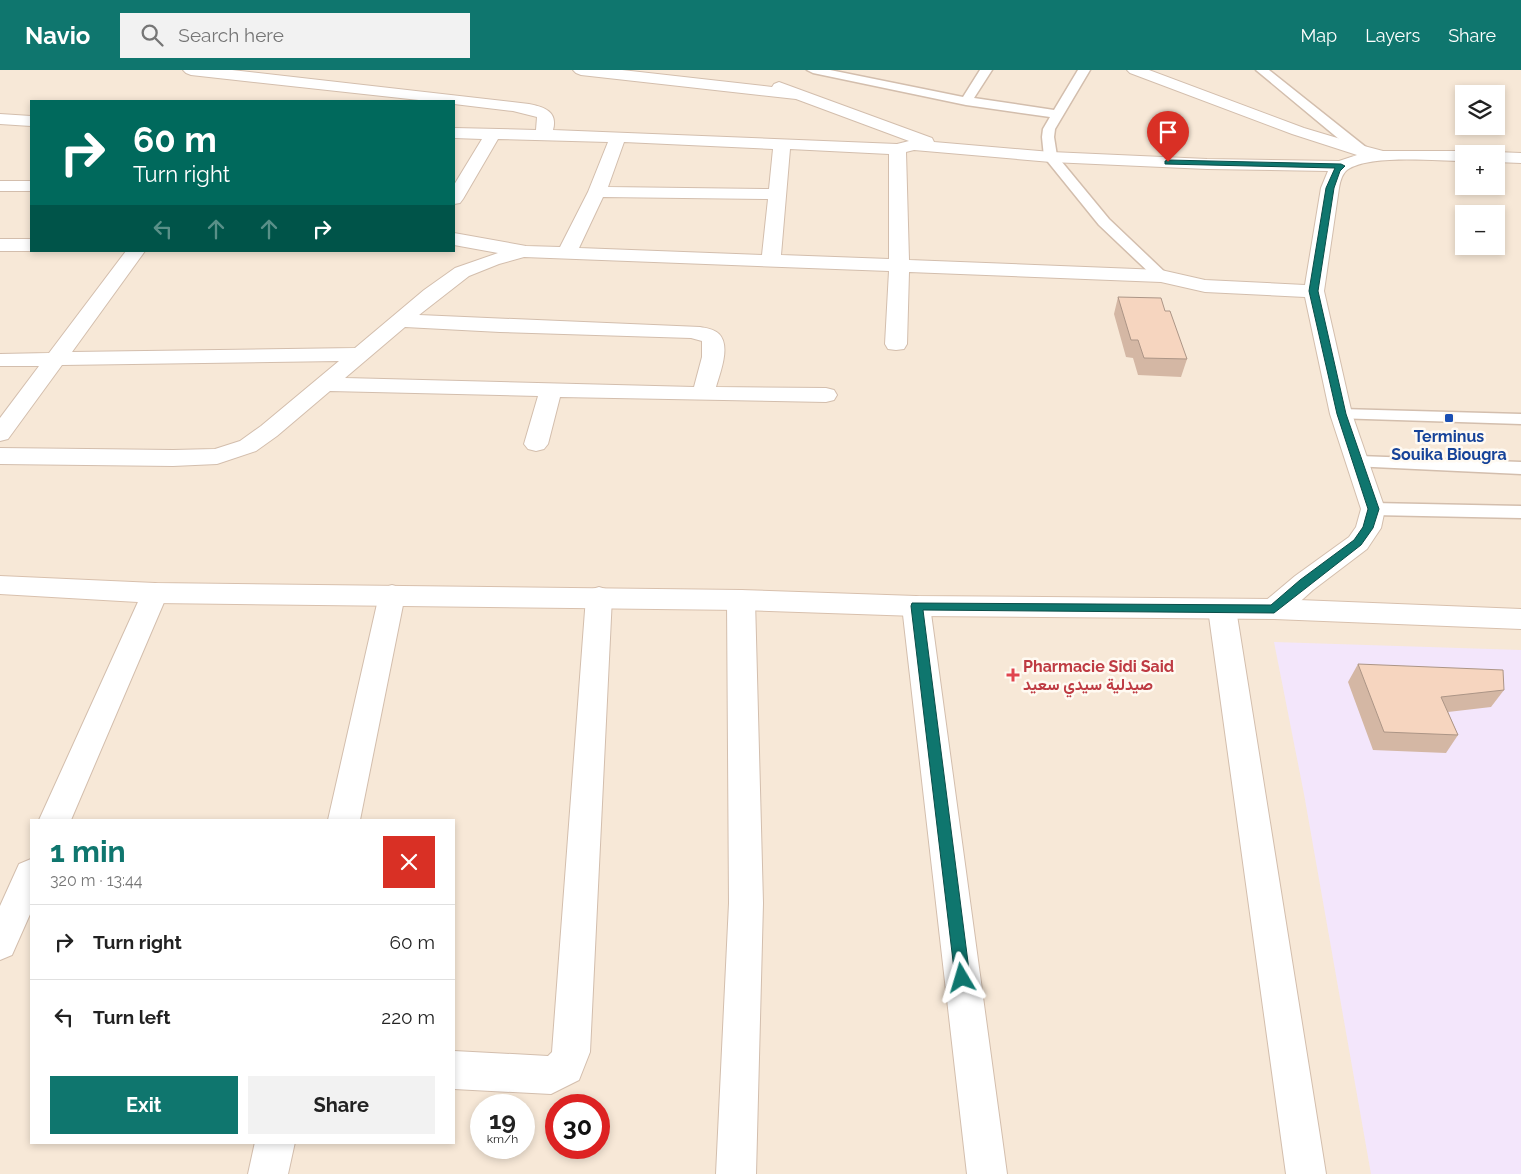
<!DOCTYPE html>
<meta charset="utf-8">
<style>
body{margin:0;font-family:Raleway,Vazirmatn,sans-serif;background:#f2f2f2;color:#222;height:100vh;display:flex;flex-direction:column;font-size:19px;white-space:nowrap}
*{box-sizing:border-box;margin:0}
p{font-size:16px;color:#767676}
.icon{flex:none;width:28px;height:28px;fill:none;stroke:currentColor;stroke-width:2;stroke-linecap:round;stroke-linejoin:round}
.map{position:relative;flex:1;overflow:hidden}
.sheet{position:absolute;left:30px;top:749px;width:425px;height:325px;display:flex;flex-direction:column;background:#fff;border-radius:0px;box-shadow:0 2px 8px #0003}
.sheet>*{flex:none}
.banner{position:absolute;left:30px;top:30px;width:425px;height:152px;border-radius:0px;box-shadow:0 2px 8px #0003;background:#00695c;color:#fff;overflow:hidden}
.tools{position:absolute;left:1455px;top:15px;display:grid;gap:10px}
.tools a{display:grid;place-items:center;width:50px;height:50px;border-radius:0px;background:#fff;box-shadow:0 2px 8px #0003;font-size:25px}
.speed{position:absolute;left:470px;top:1024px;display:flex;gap:10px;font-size:25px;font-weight:700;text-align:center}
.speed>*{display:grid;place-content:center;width:65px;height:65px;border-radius:50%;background:#fff;box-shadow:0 2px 8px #0003;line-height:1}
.speed small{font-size:12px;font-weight:400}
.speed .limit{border:8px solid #d22;background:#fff;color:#111}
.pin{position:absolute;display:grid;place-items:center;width:42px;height:42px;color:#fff;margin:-51px -21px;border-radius:50% 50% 50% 0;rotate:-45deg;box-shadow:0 0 5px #0007}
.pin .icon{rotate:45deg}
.me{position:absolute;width:55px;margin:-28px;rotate:353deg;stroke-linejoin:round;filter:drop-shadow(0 0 4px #0008)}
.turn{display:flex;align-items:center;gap:18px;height:105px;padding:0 20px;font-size:22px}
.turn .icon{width:65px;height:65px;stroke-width:2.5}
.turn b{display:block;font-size:35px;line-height:42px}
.lanes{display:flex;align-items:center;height:48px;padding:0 20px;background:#0003;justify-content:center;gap:25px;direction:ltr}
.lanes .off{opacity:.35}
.round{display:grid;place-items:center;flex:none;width:52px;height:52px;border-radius:0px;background:#f2f2f2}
.summary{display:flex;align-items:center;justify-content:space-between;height:85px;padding:0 20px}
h1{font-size:30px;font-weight:700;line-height:38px;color:#0f766e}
.primary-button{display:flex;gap:10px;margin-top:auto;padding:10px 20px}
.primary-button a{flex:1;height:58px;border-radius:0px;background:#0f766e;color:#fff;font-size:20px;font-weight:700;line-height:58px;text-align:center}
.primary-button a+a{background:#f2f2f2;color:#222}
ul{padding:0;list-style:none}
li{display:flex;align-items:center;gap:15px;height:75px;padding:0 20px;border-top:1px solid #e0e0e0}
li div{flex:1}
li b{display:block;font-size:19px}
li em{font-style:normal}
header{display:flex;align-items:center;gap:30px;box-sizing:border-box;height:70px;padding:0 25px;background:#0f766e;color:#fff}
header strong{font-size:24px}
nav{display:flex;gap:28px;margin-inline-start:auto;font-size:18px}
.search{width:350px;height:45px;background:#f2f2f2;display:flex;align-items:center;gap:12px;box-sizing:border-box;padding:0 18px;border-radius:0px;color:#767676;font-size:19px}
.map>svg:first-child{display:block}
.residential{fill:#f7e8d7;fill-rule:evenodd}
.education{fill:#f3e6fb}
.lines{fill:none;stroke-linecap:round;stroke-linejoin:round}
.lane-casing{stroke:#d3bead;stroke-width:3}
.street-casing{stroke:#d3bead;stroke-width:2}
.secondary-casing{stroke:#d8c0ad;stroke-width:2}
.lane{fill:#fff;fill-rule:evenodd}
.street{fill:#fff;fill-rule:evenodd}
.secondary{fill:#fff;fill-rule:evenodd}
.wall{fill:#d4b7a4}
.building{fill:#f6d5bf;stroke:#ac9586}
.route{fill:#0f766e;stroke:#0a4d48}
.transit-dot{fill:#1a4fb4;stroke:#fffaf2;stroke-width:2}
.health-dot{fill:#e0444e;stroke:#fffaf2;stroke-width:2}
.labels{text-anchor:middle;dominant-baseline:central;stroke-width:5;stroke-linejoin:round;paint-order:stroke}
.transit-label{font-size:16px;font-weight:bold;fill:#164399;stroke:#fffaf2}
.health-label{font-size:16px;font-weight:bold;fill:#be3a42;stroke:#fffaf2;text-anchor:start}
</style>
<header>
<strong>Navio</strong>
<div class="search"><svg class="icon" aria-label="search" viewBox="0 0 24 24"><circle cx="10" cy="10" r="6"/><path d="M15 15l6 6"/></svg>Search here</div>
<nav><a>Map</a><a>Layers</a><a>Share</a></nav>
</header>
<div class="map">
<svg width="1521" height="1104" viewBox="0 0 1521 1104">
<rect width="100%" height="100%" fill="#fef6ea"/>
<!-- residential -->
<path class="residential" d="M0,0h1521v1104h-1521zM1464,24h32v32h-32zM31,31h423v150h-423zM1464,84h32v32h-32zM1464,144h32v32h-32zM31,750h423v322h-423zM481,1035h43v43h-43zM556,1035h43v43h-43z"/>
<!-- education -->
<path class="education" d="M1274,572l247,8v524h-150l-67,-380z"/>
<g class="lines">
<!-- lane casing -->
<g class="lane-casing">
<path id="lane" d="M807,0h23l133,27 17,-27h12l-18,28 80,12 24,-40h12l-35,59 -1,8 3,19 52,63 60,57 -3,3h-10l-57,-54 -55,-68 -2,-20 1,-8 7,-12 -84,-12 -153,-32z
M1256,0h13l98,78 2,3 -2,3h-10z
M1341,339l180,5v10l-186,-6 -3,-4 3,-4z
M1359,386l162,6v12l-169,-8 -2,-4 2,-4z
M1373,433l148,3v12l-148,-3 -7,-1 -3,-5 3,-5z"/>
</g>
<!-- street casing -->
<g class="street-casing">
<path id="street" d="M183,0h49l297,34c16,3 29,8 24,26l344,14 12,-3 -113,-42 -215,-24 -5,-2 -3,-3h49l150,17 2,-3 5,-2 153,56 2,4 117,10 156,7 132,2 18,-6 -65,-21 -162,-61 -3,-3h22l155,58 60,18 19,5h81l7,3h-7v7c-28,0 -95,-7 -117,9 -5,4 -7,12 -8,18l-15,103 28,123 33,95 -4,19 -14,21 -54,41 -29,26 -10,3 -10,-3 -4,-7 4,-7 31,-26 54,-39 7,-10 5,-18 -31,-95 -25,-117 -100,-5 -44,-10 -252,-10 -2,72 -3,5 -8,1 -8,-1 -3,-5 4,-73 -365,-14 -25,7 -30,12 -50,39 281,12c6,1 14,2 19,7 12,12 1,39 -3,53l110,1 8,2 3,5 -3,5 -8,2 -266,-5 -12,47 -4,5 -8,2 -8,-2 -4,-5 14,-48 -208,-5 -53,45 -21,15 -39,13 -44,2 -173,-2v-16l173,2 42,-1 25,-8 21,-15 78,-65 -277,4 -54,74 -8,2v-23l39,-52h-39v-12l49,-1 77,-102h19l-73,101 283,-4 69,-58 31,-22 43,-15 -44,-8v-12l72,13 34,1 28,-55 20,-50 -110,-3 -35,60 -3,4 -6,1v-19l28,-46 -28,-1v-10l82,2 1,-13 -24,-6 -59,-7v-3h-26l-237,-26 -5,-2zM624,72l149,7 -4,40 -161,-2zM790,79l99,5v105l-108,-4zM914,80l137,12 156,7 121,2 -7,17 -16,97 -100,-5 -44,-10 -252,-10 -3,-108zM603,127l165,2 -6,56 -183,-7zM405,257l95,5 191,6 11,3v16l-8,30 -349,-9z
M0,44l31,2v10l-31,-2z
M1496,82l25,1v10l-25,-1v-8h-6z
M0,111h31v10h-31z
M0,169h31v12h-31z
M155,513l9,3 4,7 -97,227h-32l103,-227 4,-7z
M392,515l10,3 3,7 -45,225h-32l51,-225 3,-7z
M599,517l10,3 3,7 -22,455 -11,28 -28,14 -97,-5v-38l94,5 4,-4 34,-455 3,-7z
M741,520l10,3 4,7 8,303 -7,271h-40l13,-271 -2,-303 4,-7z
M916,526l10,3 4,7 77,568h-40l-65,-568 4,-7z
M1222,529l10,3 4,7 90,565h-40l-78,-565 4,-7z
M31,789v53l-19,43 -12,5v-54l19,-42z
M255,1072h40l-7,32h-40z"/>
</g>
<!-- secondary casing -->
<g class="secondary-casing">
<path id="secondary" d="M0,506l155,7 586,7 175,6 358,3 247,10v20l-247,-10 -358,-3 -175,-6 -586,-7 -155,-9z"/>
</g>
<!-- lane -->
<use href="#lane" class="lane"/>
<!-- street -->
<use href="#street" class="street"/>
<!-- secondary -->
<use href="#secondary" class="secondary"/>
</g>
<!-- wall -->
<path class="wall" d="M1118,227l47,14 22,48 -6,18 -43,-2 -5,-17 -7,-1 -12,-43z
M1358,594l146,26 -13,17 -43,5 10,23 -12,18 -73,-3 -25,-68z"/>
<!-- building -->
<path class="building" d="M1118,227l43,1 4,13h5l17,48 -43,-1 -6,-18h-7z
M1358,594l145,6 1,20 -63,7 17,38 -74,-3z"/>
<!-- route -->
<path class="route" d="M1168,90l173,4 4,2 -5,5 -6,17 -16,103 28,123 33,95 -6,19 -12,17 -87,68 -351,-3 47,368 -2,5 -6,2 -5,-2 -2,-5 -44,-372 1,-3 359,2 29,-25 54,-40 9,-13 5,-18 -31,-95 -28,-123 17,-103 9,-20 -170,-4v-3z"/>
<!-- markers -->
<rect class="transit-dot" x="1444" y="343" width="10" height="10" rx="2.5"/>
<path class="health-dot" d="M1010.5 597.5h5v5h5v5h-5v5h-5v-5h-5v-5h5z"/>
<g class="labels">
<!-- transit labels -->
<g class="transit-label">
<text x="1449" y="366">Terminus<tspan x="1449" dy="18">Souika Biougra</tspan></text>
</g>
<!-- health labels -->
<g class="health-label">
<text x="1023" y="596">Pharmacie Sidi Said<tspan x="1023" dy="18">صيدلية سيدي سعيد</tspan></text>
</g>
</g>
</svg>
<div class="tools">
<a><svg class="icon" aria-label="layers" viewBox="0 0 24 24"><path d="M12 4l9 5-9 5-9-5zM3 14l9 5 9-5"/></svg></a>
<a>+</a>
<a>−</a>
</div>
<div class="speed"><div>19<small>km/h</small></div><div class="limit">30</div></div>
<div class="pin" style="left:1168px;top:92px;background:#d93025"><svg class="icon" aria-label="arrive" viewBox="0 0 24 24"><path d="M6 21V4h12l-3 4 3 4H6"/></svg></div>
<svg class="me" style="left:962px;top:908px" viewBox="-20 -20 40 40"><path d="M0-17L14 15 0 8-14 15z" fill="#0f766e" stroke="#fff" stroke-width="4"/></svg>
<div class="banner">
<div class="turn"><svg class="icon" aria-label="right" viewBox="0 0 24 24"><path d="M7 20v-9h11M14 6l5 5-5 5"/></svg><div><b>60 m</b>Turn right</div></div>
<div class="lanes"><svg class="icon off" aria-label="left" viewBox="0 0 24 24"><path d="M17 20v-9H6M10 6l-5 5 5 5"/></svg><svg class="icon off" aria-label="ahead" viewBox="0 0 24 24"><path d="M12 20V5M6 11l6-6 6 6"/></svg><svg class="icon off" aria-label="ahead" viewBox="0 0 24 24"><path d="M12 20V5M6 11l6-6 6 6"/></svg><svg class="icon" aria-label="right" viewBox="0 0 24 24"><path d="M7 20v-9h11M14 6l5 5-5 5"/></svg></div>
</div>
<section class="sheet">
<div class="summary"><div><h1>1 min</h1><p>320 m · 13:44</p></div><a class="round" style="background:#d93025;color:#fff"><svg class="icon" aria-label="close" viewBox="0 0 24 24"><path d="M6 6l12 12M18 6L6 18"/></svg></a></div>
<ul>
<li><svg class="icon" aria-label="right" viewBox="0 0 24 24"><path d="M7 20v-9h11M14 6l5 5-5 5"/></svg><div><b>Turn right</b></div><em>60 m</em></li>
<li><svg class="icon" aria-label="left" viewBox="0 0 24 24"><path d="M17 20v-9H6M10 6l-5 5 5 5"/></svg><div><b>Turn left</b></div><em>220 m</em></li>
</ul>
<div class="primary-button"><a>Exit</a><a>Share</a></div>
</section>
</div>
